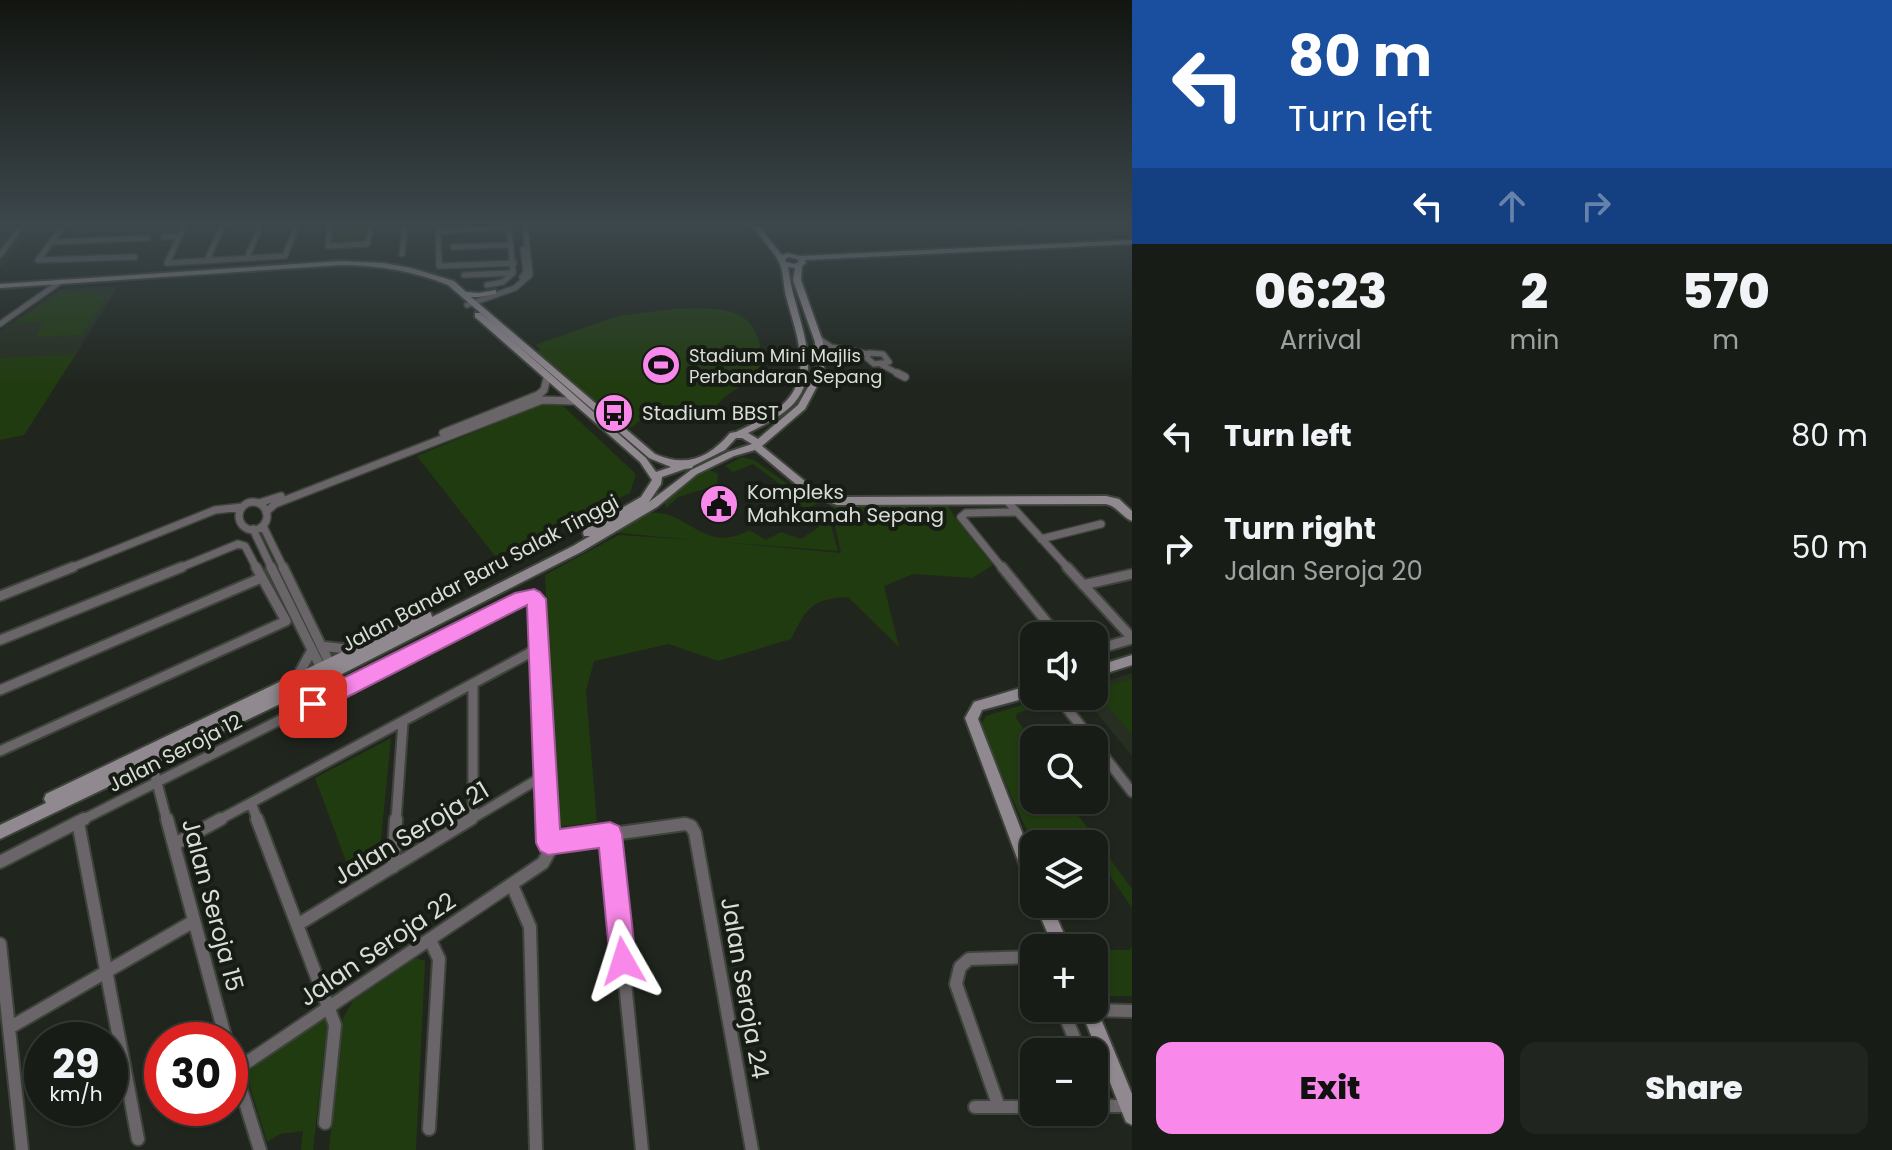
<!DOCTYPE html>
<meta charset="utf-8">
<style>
body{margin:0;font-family:Poppins,sans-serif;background:#21251f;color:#f1f3f6;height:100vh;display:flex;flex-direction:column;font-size:30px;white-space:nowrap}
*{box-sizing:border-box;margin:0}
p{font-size:26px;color:#9fa1a1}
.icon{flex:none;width:44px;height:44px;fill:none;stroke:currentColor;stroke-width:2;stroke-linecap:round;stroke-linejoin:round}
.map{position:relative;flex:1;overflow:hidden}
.panel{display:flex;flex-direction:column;background:#181c16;width:760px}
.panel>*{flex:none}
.banner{background:#1a4fa0;color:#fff;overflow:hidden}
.tools{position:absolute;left:1020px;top:622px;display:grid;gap:16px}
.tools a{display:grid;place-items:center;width:88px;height:88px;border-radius:16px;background:#181c16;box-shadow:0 2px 6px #0004,0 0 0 2px #363a35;font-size:40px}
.speed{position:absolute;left:24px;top:1022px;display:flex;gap:16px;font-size:40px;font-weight:700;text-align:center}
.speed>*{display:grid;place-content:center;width:104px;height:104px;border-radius:50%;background:#181c16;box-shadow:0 2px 6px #0004,0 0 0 2px #363a35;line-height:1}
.speed small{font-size:20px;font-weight:400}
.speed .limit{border:12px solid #d22;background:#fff;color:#111}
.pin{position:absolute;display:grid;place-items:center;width:68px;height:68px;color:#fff;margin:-34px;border-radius:16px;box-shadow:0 4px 12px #0006}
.me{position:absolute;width:88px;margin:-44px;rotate:354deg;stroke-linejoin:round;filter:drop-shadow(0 0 6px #0008)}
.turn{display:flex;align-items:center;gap:28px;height:168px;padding:0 24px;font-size:36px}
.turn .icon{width:104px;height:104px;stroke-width:2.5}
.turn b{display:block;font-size:56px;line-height:68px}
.lanes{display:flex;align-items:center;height:76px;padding:0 24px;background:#0003;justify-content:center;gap:40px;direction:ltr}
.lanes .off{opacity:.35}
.eta{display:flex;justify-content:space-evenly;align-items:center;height:136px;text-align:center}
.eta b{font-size:48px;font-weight:800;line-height:56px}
.action{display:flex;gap:16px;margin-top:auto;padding:16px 24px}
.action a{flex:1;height:92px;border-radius:16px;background:#f888e9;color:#111;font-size:32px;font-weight:800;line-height:92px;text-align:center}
.action a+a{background:#21251f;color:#f1f3f6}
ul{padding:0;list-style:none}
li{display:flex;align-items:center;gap:24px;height:112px;padding:0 24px}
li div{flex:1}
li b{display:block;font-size:30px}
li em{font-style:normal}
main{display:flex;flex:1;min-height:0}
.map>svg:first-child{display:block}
.built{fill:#262f21}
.green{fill:#213b10}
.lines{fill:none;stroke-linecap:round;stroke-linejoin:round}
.street-far3-casing{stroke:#3e433c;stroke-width:8}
.street-far2-casing{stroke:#3e433c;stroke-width:10}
.street-far1-casing{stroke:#3e433c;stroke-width:13}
.street-casing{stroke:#3e433c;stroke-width:16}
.secondary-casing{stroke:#3e433c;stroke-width:4}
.street-far3{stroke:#696568;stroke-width:5}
.street-far2{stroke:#696568;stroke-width:7}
.street-far1{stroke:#696568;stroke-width:9}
.street{stroke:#696568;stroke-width:12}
.secondary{fill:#90898f;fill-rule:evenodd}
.route{fill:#f888e9;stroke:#a15897;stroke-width:2}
.labels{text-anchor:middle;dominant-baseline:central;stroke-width:8;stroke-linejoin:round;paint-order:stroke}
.far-poi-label{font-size:18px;fill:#daded8;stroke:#171c15;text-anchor:start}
.poi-label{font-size:20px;fill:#daded8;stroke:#171c15;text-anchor:start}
.street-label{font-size:20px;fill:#daded8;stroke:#171c15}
.near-street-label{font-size:24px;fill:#daded8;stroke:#171c15}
</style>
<main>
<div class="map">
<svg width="1132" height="1150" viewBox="0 0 1132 1150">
<rect width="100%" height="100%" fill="#20261e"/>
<!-- built -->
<path class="built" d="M0,225h36l-36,44z
M118,286l-42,68 -76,4v-28l60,-41z
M1132,673v83l-49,-60h11v-11z"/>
<!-- green -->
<path class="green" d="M334,225h33l-3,16 -34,2z
M93,292l12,6 -23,37 -47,2 9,-15 -30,1 44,-29z
M673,309c58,-2 92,-3 89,68 -21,7 -42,20 -55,39l-29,4 -34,-3 -13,11 -11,-10 -5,4 -79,-70 4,-3 -5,-4 83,-29z
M76,354l-52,81 -24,5v-82z
M544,403l17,1 75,70 -6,19 -134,64 -79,-101z
M742,457l12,3 57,41 9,2 -16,5 -15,-17 -36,-27 -20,8 -8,-6z
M705,468l13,6 -1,11 -39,12 -12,11 -2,-7z
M830,504h117l9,15 37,46 -21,13 -59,-4 -29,12 15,61 -51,-50c-36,2 -41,10 -57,42l-73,22 -49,-17 -75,17 -8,30 11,131 -38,5 -14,-252 74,-40 76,5 -86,-8c12,-7 26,-17 40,-19 38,-5 56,43 100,17l17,10 15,-8 20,7 18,-12 -3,-3 3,-6 -9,-7 8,-3 9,3 11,40 -116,-9 119,11z
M1132,678v57l-38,-45z
M1048,697l3,7 -34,9 -1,5 18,25v57h41l4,6 -4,5 57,78v19l-38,-56v-8h-8l-17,-14 -41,3 -48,-107 6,-10z
M391,738l-12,121 -26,21 -38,-102z
M1132,945v51h-33l-5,-13v-33h36z
M416,958l9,3 -9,189h-87l14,-132 10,-17z
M324,1018l3,7 -14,125h-12l2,-19 -23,3 -13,8 -20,-65 3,-7z"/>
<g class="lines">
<!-- street-far3 casing -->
<g class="street-far3-casing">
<path id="street-far3" d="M64,225l-26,35 97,-3
M185,225l-18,38 118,-7 12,-31
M330,225l-2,21 39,-2 4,-19
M438,225l1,41 75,-3
M438,231l71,-4
M164,237l15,-1
M51,242l97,-4
M453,247l58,-2
M402,254l3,-29
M0,255l23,-30
M247,258l14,-33
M207,260l16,-35
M464,275l49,-2
M522,277l4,-5 -3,-23
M487,285l16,-3 10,-9 -4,-48
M467,305l48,-17 15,-13 -5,-50
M0,324l60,-42
M818,338l13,9 37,7
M869,353l14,1 6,8 -15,2 -7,-6z
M820,359l22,-6
M882,365l19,10"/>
</g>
<!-- street-far2 casing -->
<g class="street-far2-casing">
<path id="street-far2" d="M897,373l8,4
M443,433l95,-38 6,-5 3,-12
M1007,501l62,68
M239 516a14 14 0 1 1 28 0a14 14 0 1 1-28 0Z
M259,503l22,-7
M266,512l9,-8 267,-104 33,1
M263,526l21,43
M253,529l19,40
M1041,539l60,-15
M68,569l147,-59 27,-3
M177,569l61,-25 7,2 12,23
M1003,569l-42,-52 5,-4 49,-1"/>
</g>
<!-- street-far1 casing -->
<g class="street-far1-casing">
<path id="street-far1" d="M271,567l52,105
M283,567l48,99
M1002,567l56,69
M1067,567l65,71
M1083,585l49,-11
M0,596l73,-29
M0,640l182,-73
M321,646l34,4
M1094,650l38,-11
M296,679l16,-29
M473,684v135
M0,690l261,-112
M1057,696l35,44
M1094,743l38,49
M0,751l286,-130 -30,-54
M151,760l16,61
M251,803l7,18
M80,821l442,-223 15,1 11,222
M217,821l320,-172
M396,821l7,-99
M468,821l77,-46"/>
</g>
<!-- street casing -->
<g class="street-casing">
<path id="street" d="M167,819l59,221
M257,819l78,206 -10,98
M78,822l60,317
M610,834l32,316
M548,843l137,-19 6,2 4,7 57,317
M175,844l46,-25
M0,862l84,-43
M393,867l3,-48
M512,885l18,42 6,223
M297,925l174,-106
M0,944l22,206
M1062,1008l18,44
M1089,1010l43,1
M9,1028l185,-107
M230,1054l30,96
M234,1071l309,-208 6,-11 -2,-33
M1094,1087l8,19
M1094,1106h33
M975,1107h59
M999,1107l-43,-123 4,-17 9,-8 65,-2
M429,1129l10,-170 -9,-19"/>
</g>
<!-- secondary casing -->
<g class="secondary-casing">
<path id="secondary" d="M751,225h7l24,30 5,-2 13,3 332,-16v4l-327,16 1,3 -4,3 -1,14 22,62 1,31 -19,36 -43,37 55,45 20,6 269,-1 13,3 13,12v10c-10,-4 -15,-15 -26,-17l-269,1 -28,-10 -54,-45 -21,6 -37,18 -40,33 -76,45 -243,124 -338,163v-14l46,-22 -2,-4 2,-5 377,-181 4,-2 4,2 1,4 141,-71 17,-10h-6l-1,-3 1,-3 57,-33 11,-17 -12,-18 -165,-145v-4h6l165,145 10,14 15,-5 -22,-9 -201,-173c-35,-14 -69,-20 -107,-20l-341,23v-4l341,-23 43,2 27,5 43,13 12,11 13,1 17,-3v4l-17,3h-8l184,157c31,14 54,4 75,-21l6,-1c18,-9 39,-18 52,-33 25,-29 6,-71 -2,-103 -3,-11 -2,-26 -8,-36 -7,-12 -18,-23 -27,-35zM788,257l9,2 2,3 -5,2 -8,-2 -1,-2zM788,267l7,1 -2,12 22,62 1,31 -18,32 -40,34 -10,-6c16,-8 35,-17 47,-31 24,-29 9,-66 1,-98 -4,-12 -6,-25 -8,-37zM736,438h6l10,6 -24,8 -37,18 -42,32 12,-18 1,-7 23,-8 7,-1 1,-2 32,-16z
M1132,655v10l-38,12v-10z
M1034,684v12l-52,14 -4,9 56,144v27l-5,-3 -3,-5 -61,-164 9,-16z
M1035,904h16l19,44h-16z
M1094,1002l38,92v31l-6,-3 -46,-114h14z"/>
</g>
<!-- street-far3 -->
<use href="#street-far3" class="street-far3"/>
<!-- street-far2 -->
<use href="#street-far2" class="street-far2"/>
<!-- street-far1 -->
<use href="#street-far1" class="street-far1"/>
<!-- street -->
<use href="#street" class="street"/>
<!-- secondary -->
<use href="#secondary" class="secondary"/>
</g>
<!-- sky -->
<linearGradient id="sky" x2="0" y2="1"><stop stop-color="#121510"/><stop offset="0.58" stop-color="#3c474c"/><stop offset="1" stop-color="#3c474c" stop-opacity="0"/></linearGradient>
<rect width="1132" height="386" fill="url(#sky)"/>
<!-- route -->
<path class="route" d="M534,589l6,3 6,7 14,230 50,-7 9,4 3,8 14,127 -4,9 -9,4 -9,-4 -4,-9 -11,-113 -51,7 -8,-4 -4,-8 -9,-238 -207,106 -7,2 -8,-2 -3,-7 3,-7 210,-104z"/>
<!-- icons -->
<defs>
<g id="stadium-disc" transform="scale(2)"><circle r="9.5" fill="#f888e9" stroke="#171c15"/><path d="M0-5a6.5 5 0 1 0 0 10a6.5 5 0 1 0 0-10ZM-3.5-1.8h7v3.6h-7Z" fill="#111"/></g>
<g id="bus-disc" transform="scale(2)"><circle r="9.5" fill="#f888e9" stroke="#171c15"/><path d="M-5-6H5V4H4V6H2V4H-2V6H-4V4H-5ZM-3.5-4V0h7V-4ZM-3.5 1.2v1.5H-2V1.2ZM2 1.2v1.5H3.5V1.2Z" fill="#111"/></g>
<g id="civic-disc" transform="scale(2)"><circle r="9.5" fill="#f888e9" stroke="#171c15"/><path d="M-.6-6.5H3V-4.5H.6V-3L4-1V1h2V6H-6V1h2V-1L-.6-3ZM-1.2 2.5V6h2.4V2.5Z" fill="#111"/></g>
</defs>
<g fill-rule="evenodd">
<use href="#stadium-disc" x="661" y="365"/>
<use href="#bus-disc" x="614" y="413"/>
<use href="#civic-disc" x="719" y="504"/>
</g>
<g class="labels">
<!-- far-poi labels -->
<g class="far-poi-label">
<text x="689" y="355">Stadium Mini Majlis<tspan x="689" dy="21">Perbandaran Sepang</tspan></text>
</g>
<!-- poi labels -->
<g class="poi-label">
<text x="642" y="413">Stadium BBST</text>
<text x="747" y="492">Kompleks<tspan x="747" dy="23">Mahkamah Sepang</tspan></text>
</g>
<!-- street labels -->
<g class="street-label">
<text transform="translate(480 573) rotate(-28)">Jalan Bandar Baru Salak Tinggi</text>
<text transform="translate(175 753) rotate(-27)">Jalan Seroja 12</text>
</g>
<!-- near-street labels -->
<g class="near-street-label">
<text transform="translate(411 833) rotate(-31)">Jalan Seroja 21</text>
<text transform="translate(213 905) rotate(75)">Jalan Seroja 15</text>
<text transform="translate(377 949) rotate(-34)">Jalan Seroja 22</text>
<text transform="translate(745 988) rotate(80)">Jalan Seroja 24</text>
</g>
</g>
</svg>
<div class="tools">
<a><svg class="icon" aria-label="sound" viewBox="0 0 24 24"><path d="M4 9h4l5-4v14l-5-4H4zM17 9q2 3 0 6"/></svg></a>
<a><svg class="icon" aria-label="search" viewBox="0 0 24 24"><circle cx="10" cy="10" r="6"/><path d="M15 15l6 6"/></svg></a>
<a><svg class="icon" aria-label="layers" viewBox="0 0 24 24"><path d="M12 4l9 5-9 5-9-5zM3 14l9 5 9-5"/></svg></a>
<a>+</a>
<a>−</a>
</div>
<div class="speed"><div>29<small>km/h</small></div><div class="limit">30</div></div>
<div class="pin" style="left:313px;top:704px;background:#d93025"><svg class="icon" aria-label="arrive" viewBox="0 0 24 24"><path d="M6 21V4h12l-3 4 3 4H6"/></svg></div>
<svg class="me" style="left:623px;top:961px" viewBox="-20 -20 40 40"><path d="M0-17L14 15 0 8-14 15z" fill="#f888e9" stroke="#fff" stroke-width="4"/></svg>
</div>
<section class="panel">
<div class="banner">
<div class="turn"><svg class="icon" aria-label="left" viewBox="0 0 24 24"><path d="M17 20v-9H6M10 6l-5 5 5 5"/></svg><div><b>80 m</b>Turn left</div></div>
<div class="lanes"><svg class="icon" aria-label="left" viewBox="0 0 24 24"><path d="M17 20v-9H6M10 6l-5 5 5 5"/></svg><svg class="icon off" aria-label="ahead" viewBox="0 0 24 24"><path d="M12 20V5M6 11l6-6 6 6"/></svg><svg class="icon off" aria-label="right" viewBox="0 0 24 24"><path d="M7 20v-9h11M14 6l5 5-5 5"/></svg></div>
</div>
<div class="eta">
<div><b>06:23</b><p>Arrival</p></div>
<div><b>2</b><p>min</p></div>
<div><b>570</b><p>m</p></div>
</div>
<ul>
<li><svg class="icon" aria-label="left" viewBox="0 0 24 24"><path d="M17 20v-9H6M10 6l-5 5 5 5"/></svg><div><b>Turn left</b></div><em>80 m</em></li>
<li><svg class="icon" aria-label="right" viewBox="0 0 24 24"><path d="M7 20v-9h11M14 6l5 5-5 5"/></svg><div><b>Turn right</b><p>Jalan Seroja 20</p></div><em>50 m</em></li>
</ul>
<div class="action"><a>Exit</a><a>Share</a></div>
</section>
</main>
